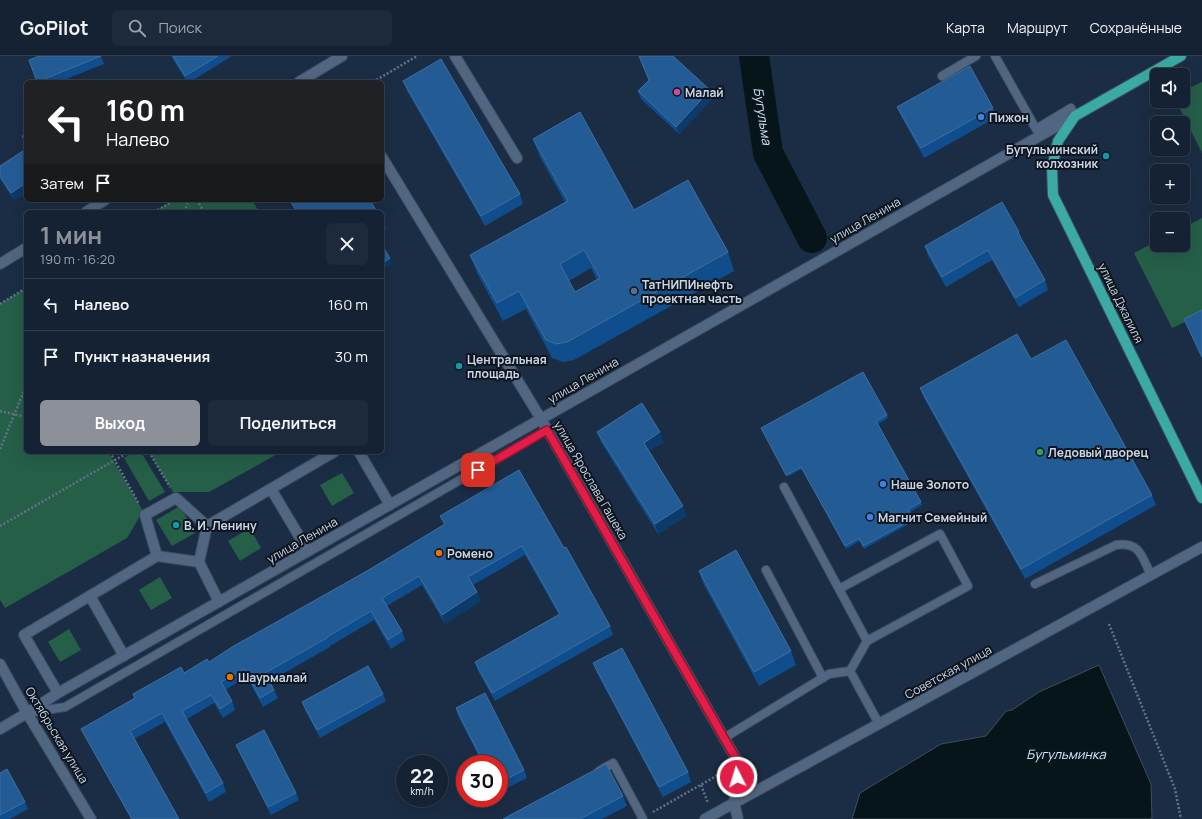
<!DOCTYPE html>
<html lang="ru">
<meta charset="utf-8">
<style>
body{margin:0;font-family:Manrope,sans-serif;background:#1d2a3b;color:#f1f3f6;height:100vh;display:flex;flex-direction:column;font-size:15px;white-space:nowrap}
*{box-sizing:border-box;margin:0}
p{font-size:13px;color:#9da4ac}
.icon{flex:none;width:22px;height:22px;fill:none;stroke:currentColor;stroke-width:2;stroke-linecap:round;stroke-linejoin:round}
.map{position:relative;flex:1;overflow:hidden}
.drawer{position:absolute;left:24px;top:154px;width:360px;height:244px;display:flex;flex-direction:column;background:#142233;border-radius:6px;box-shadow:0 4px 16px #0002,0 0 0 1px #333f4e}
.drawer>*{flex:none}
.guide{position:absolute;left:24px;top:24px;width:360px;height:122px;border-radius:6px;box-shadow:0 4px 16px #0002,0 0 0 1px #333f4e;background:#202124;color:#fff;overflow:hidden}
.buttons{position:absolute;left:1150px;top:12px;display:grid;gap:8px}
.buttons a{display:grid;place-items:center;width:40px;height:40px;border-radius:6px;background:#142233;box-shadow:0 4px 16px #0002,0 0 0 1px #333f4e;font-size:20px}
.speed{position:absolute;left:396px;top:699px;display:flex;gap:8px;font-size:20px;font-weight:700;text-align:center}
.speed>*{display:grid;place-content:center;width:52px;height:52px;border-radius:50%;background:#142233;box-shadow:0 4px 16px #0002,0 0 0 1px #333f4e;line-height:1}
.speed small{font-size:10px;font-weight:400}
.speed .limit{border:6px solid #d22;background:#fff;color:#111}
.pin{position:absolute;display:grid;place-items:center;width:34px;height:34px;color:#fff;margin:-17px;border-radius:8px;box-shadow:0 2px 6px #0006}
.me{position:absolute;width:44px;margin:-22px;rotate:355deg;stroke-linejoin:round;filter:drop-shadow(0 0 3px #0008)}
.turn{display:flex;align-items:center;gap:14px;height:84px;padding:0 16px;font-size:18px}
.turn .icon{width:52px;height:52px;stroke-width:2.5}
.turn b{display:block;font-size:28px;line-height:34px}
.then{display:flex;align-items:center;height:38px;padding:0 16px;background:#0003;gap:8px;font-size:15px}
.round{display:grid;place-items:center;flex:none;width:42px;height:42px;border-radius:6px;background:#1d2a3b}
.summary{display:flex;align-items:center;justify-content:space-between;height:68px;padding:0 16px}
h1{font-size:24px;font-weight:700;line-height:30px;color:#8c9099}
.button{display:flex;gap:8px;margin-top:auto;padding:8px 16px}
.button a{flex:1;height:46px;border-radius:6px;background:#8c9099;color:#fff;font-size:16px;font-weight:700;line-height:46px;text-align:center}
.button a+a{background:#1d2a3b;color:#f1f3f6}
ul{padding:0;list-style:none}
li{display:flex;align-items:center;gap:12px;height:52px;padding:0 16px;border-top:1px solid #333f4e}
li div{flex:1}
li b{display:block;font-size:15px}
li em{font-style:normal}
header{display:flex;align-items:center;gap:24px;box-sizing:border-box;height:56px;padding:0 20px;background:#142233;border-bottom:1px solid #333f4e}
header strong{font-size:19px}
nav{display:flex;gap:22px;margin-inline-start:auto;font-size:14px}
.search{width:280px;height:36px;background:#1d2a3b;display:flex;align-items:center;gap:10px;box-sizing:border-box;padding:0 14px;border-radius:6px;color:#9da4ac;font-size:15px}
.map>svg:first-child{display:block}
.green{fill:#255f48}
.water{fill:#05151a;stroke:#404f57}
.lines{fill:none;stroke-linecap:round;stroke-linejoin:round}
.river{stroke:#05151a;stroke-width:30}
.service-casing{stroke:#3b4b5e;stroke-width:10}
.pedestrian-casing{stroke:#3b4b5e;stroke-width:12}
.minor-casing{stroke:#3b4b5e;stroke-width:12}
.tertiary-casing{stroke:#3b4b5e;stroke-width:12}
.primary-casing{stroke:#3b4b5e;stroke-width:12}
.path{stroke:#637286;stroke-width:2.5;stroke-dasharray:2 2;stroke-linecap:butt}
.service{stroke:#516680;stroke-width:8}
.pedestrian{stroke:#516680;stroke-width:10}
.minor{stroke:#516680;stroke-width:10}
.tertiary{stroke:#516680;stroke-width:10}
.primary{stroke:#3baaa2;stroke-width:10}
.wall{fill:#0f4d8c;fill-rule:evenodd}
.shaded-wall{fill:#0b3a6b}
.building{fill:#235c95;stroke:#3d6fa2;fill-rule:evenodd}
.route-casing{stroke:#92132f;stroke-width:10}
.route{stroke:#e11d48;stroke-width:7}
.hotel-dot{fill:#d1479c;stroke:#0d151f;stroke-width:1.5}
.shop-dot{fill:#3f7fe0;stroke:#0d151f;stroke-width:1.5}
.culture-dot{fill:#0f9aa8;stroke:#0d151f;stroke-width:1.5}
.service-dot{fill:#5c6f8a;stroke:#0d151f;stroke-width:1.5}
.leisure-dot{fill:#2e9e5b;stroke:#0d151f;stroke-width:1.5}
.food-dot{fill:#e8710a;stroke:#0d151f;stroke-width:1.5}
.labels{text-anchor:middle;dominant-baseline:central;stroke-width:4;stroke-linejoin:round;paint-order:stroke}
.poi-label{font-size:12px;font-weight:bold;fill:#cad6e5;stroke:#0d151f;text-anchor:start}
.street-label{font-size:12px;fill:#cad6e5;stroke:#0d151f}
.water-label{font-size:13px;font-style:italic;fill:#cfe9f4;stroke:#0d151f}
</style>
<header>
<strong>GoPilot</strong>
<div class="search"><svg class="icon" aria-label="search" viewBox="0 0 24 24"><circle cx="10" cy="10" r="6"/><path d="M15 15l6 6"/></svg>Поиск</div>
<nav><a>Карта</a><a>Маршрут</a><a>Сохранённые</a></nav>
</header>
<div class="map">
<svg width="1202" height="763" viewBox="0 0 1202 763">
<rect width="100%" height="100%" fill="#1b2d44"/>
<!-- green -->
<path class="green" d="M1202,26v71l-26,-52h7v-10z
M174,144h78l7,12h-105z
M1202,162v96l-30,14 -38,-75 23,-12v4h26v-17z
M26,232v164h82l35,59 -16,27 -122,70 -5,-8v-296z
M134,396h7l24,40 -16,9 -25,-43z
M149,396h132l-72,40h-36z
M342,417l12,20 -22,13 -12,-21z
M180,450l15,27 -23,13 -16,-26z
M250,472l11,20 -21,13 -12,-20z
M160,521l12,21 -21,12 -12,-20z
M69,573l12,21 -21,12 -12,-20z"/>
<!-- water -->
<path class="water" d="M1099,609l52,119 1,35h-300l8,-26 81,-49 45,-8 20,-25 6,-1 27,-18z"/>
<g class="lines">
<!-- river -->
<path class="river" d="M754,0l14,97 44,85"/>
<!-- service casing -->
<g class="service-casing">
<path id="service" d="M995,0l41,73 35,-21 4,8
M942,20l34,-20
M784,431l83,154
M766,514l57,108
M1035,528l81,-39c24,-4 26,12 35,30
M839,533l101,-55 28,52 -101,55 -17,30 29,53
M28,657l37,-6 482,-277
M724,682l105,-64 21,-3
M599,715l14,-8 30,56"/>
</g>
<!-- pedestrian casing -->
<g class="pedestrian-casing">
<path id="pedestrian" d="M359,396l31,53
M271,433l37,62
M157,500l-12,-41 31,-17 31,28
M199,506l20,40
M90,540l34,60
M58,637l-34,-58 133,-79 42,6 8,-36 127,-74
M27,657l31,-20 1017,-577
M734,747l4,16"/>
</g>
<!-- minor casing -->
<g class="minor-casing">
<path id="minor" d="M455,0l62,102
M299,26l43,-26
M382,101l159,262 198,345 -5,39
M86,156l19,-12
M0,208l26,-16"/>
</g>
<!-- tertiary casing -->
<g class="tertiary-casing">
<path id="tertiary" d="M0,608l27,49 64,106
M0,673l27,-16
M705,763l497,-272"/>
</g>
<!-- primary casing -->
<g class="primary-casing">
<path id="primary" d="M1181,0l-106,60 -17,25 -6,27 1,27 149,303"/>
</g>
<!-- path -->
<path class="path" d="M373,26l44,-26
M197,144l7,12
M154,156l21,-12
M185,156l3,-12
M0,248l26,-16
M0,355l26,6
M0,393l26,-63
M110,396l29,52
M149,396l21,35
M0,470l129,-74
M1109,568l66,165 6,30
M701,729l7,18
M653,756l72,-41"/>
<!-- service -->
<use href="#service" class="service"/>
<!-- pedestrian -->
<use href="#pedestrian" class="pedestrian"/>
<!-- minor -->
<use href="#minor" class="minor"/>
<!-- tertiary -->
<use href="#tertiary" class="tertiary"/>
<!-- primary -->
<use href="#primary" class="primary"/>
</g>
<!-- wall -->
<path class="wall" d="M101,0l3,8 -45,18h-22z
M171,0h61l-42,26h-3z
M639,0l71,34 3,8 -34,36 -38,-35 -3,-8 11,-11z
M403,25l117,113 3,10 -38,22 -78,-135z
M897,51l96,1 4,9 -73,41 -23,-42z
M26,78v11l-4,-9z
M533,83l101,71 94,42 6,19 -160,89 -11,2 -11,-4 -26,-49 -23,12 -26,-48 -7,-18 95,-53 -25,-45zM591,212l6,12 -22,12 -6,-11z
M26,93v44l-12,7 -14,-21v-13z
M289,144h81l7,12h-81z
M1019,176l3,8 23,40 3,10 -29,17 -27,-47 -46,27 -18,-31 -3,-10z
M1202,254v49l-14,-31 -4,-9z
M1031,303l121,136 4,10 -131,74 -101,-181 -4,-10z
M887,359l1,3 -10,6 44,81 -12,7 4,9 -50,28 -4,-8 -14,8 -44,-80 -15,8 -26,-49z
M597,376l67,10 -15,9 38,65 -29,18 -57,-92z
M440,460l124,32 46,78 3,9 -118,66 -17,-30 -3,-9 84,-47 -34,-60 -52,30 4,7 4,9 -36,23 -23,-39 -35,21 15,25 3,9 -14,9 -17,-29 -44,26v1l-60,34 4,9 4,8 -15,9 -16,-30 -22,13 7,11 3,9 -12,8 -9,-15 -27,16 36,64 3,9 -17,10 -44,-80 -31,17 45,80h-48l-46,-82 -4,-8 54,-31 -2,-4 76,-32 158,-91 77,-46z
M699,515l92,80 5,14 -37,21 -55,-101z
M593,607l95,109 3,10 -28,15 -66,-124z
M383,638l3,7 -66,37 -15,-28 -3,-8z
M456,652l68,62 3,8 -28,14v-28h-16l-25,-48z
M236,689l60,48 3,7 -28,15 -32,-63z
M0,717l25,29 3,7 -18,10h-10z
M623,740l4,10 -25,13h-99z"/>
<!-- shaded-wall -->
<path class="shaded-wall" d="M710,34l3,8 -34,36 -3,-7z
M26,127v10l-12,7 -3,-7z
M385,168l2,5 -5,3v-6z
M390,202l2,6 -10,6v-6z
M660,376l4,10 -17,10 -3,-9z
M683,450l4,10 -29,18 -3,-10z
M477,536l4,9 -36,23 -3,-9z"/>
<!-- building -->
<path class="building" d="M39,0h62l-64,26 -8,-22z
M173,0h45l-33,20z
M639,0h34l37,34 -34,37 -38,-36 11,-11z
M441,3l79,135 -39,22 -78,-135z
M970,10l23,42 -72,40 -24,-41z
M580,56l54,98 54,-30 40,72 -161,90 -11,2 -10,-4 -27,-49 -22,12 -27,-48 98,-54 -35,-62zM584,194l16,28 -25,14 -15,-28z
M26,78v8l-4,-6z
M26,93v34l-15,10 -11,-17v-10z
M290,144h80l7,12h-80z
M1002,146l17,30 -1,1 27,47 -30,18 -27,-48 -46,27 -17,-31z
M382,164l3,4 -3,2z
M382,189l8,13 -8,6z
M1202,254v47l-18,-38z
M1017,278l14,25 35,-19 86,155 -131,74 -101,-181z
M863,316l24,43 -11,6 45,81 -13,7 5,10 -50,27 -4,-8 -14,8 -44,-79 -15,8 -25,-47z
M642,347l18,29 -16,11 39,63 -28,18 -58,-92z
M519,414l45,78 2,-1 44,79 -118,67 -17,-31 85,-48 -38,-68 -54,31 9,15 -35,23 -23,-39 -37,22 20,33 -14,9 -17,-29 -44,26v1l-62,35 9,17 -14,8 -16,-29 -23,13 11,19 -12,8 -9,-14 -29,16 41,72 -17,10 -44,-80 -32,18 49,88h-47l-51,-90 54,-31 -2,-4 48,-27 3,6 23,-14 2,3 23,-15 135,-76 78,-47 -5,-8z
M736,494l55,101 -37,21 -55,-101z
M622,592l66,124 -29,15 -66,-124z
M368,610l15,28 -66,36 -15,-28z
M485,637l39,77 -25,13v-19h-15l-28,-56z
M264,674l32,63 -28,14 -32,-62z
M606,708l17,32 -43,23h-77z
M7,713l18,33 -25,13v-42z"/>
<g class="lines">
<!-- route casing -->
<g class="route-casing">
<path id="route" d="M478,414l69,-40 192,334 -2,13"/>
</g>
<!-- route -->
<use href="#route" class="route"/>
</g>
<!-- markers -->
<circle class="hotel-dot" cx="677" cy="36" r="4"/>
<g class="shop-dot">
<circle cx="981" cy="61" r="4"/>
<circle cx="883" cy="428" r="4"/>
<circle cx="870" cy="461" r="4"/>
</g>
<g class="culture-dot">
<circle cx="1106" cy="100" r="4"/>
<circle cx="459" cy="310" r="4"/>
<circle cx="176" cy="469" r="4"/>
</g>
<circle class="service-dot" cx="634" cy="235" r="4"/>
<circle class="leisure-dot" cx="1040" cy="396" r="4"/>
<g class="food-dot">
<circle cx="439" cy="497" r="4"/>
<circle cx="230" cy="621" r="4"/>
</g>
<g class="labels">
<!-- poi labels -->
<g class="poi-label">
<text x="685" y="36">Малай</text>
<text x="989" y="61">Пижон</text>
<text x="1098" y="93" text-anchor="end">Бугульминский<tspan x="1098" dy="14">колхозник</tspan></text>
<text x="642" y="228">ТатНИПИнефть<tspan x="642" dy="14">проектная часть</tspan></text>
<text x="467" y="303">Центральная<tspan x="467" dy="14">площадь</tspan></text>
<text x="1048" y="396">Ледовый дворец</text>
<text x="891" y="428">Наше Золото</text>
<text x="878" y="461">Магнит Семейный</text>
<text x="184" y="469">В. И. Ленину</text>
<text x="447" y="497">Ромено</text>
<text x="238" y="621">Шаурмалай</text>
</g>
<!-- street labels -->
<g class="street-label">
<text transform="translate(865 164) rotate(-30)">улица Ленина</text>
<text transform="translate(1121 247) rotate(64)">улица Джалиля</text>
<text transform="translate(583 324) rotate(-30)">улица Ленина</text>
<text transform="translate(591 424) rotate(60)">улица Ярослава Гашека</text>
<text transform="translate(302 484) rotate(-30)">улица Ленина</text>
<text transform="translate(948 616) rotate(-29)">Советская улица</text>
<text transform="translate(57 679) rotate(59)">Октябрьская улица</text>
</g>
<!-- water labels -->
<g class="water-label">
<text transform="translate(763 60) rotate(81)">Бугульма</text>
<text x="1066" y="698">Бугульминка</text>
</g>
</g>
</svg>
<div class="buttons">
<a><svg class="icon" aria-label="sound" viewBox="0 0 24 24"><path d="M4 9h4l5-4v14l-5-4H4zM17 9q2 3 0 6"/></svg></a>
<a><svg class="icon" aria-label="search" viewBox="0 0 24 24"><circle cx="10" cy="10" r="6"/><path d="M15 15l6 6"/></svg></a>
<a>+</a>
<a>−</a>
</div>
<div class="speed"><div>22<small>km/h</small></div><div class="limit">30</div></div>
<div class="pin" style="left:478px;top:414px;background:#d93025"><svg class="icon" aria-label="arrive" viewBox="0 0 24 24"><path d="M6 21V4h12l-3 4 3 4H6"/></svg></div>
<svg class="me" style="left:737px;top:721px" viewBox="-20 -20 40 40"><circle r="17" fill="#e11d48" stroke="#fff" stroke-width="3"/><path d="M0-11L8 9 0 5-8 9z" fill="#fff"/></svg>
<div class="guide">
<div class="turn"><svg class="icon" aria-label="left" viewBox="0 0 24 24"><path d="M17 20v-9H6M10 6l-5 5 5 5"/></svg><div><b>160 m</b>Налево</div></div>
<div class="then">Затем<svg class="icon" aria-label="arrive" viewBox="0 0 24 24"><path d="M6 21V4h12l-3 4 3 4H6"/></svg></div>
</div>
<section class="drawer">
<div class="summary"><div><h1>1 мин</h1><p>190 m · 16:20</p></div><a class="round"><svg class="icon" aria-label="close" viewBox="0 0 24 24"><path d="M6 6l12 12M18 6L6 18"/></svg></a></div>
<ul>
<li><svg class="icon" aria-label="left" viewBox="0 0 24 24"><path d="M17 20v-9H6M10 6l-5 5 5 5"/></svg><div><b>Налево</b></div><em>160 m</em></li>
<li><svg class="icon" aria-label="arrive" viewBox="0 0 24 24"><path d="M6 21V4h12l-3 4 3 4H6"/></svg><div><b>Пункт назначения</b></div><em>30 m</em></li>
</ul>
<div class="button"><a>Выход</a><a>Поделиться</a></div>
</section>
</div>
